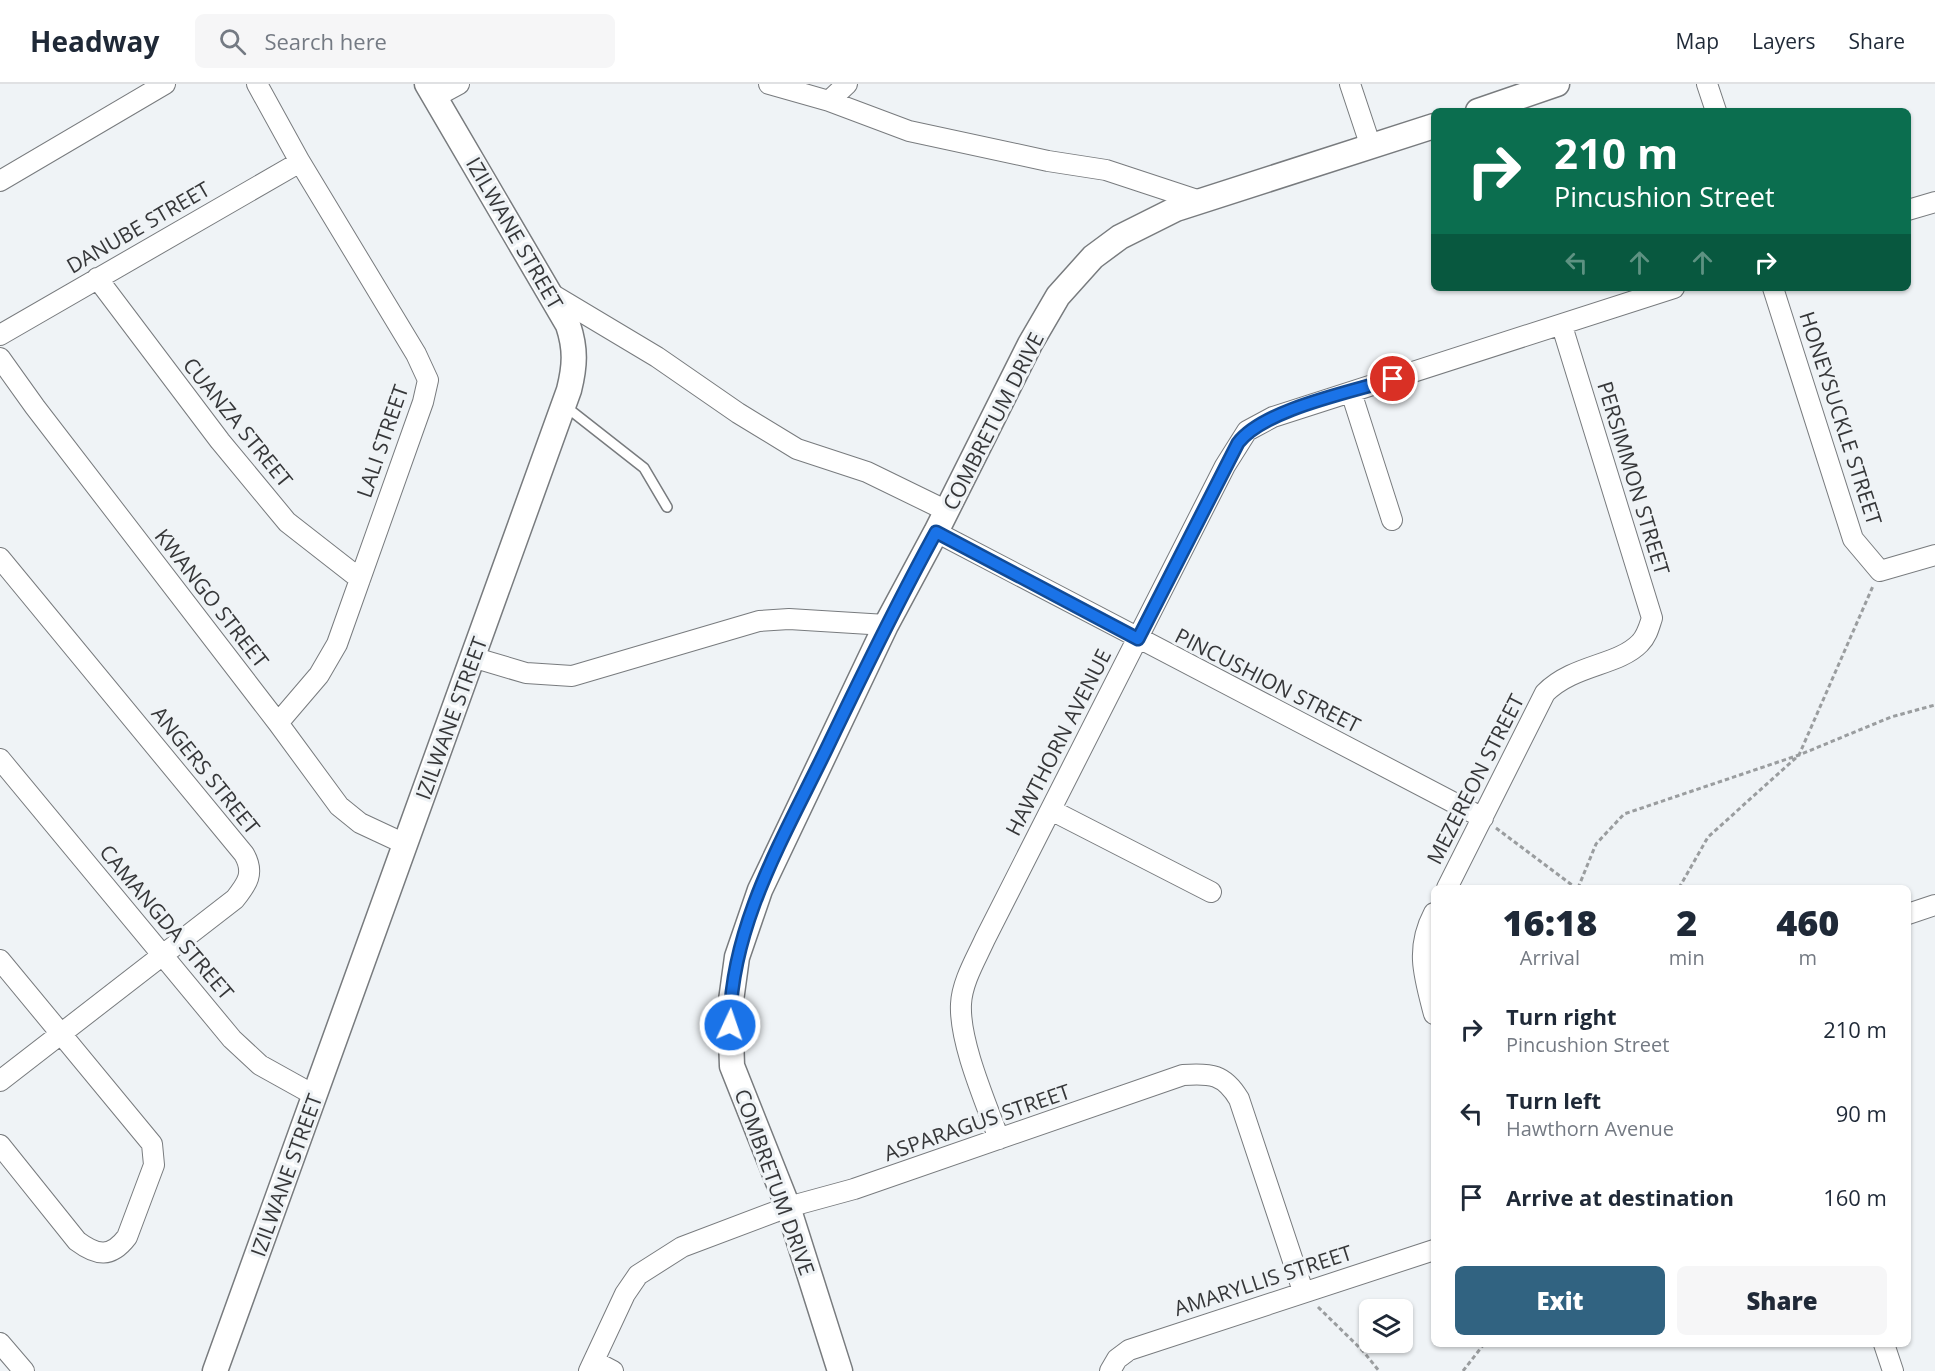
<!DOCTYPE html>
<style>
body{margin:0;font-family:"Open Sans",sans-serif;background:#f6f6f7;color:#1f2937;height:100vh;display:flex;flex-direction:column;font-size:22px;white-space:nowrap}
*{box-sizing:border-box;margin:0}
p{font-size:20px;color:#747a83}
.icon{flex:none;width:33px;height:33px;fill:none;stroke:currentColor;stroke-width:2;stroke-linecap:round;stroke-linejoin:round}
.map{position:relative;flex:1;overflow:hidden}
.side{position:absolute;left:1431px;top:801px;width:480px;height:462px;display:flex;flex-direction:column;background:#fff;border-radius:9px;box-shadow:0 2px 4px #0004}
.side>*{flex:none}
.guide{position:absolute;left:1431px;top:24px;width:480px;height:183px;border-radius:9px;box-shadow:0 2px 4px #0004;background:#0b6e4f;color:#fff;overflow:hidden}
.buttons{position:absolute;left:1359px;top:1215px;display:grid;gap:12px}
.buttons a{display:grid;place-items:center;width:54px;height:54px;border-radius:9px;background:#fff;box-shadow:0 2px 4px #0004;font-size:30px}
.pin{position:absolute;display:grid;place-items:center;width:51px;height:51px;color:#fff;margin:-26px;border:3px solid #fff;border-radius:50%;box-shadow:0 2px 6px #0007}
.me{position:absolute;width:66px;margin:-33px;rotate:3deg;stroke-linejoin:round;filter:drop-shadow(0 0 4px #0008)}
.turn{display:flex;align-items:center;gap:21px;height:126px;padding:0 24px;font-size:27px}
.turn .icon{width:78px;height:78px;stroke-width:2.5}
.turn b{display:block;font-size:42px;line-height:51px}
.lanes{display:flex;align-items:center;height:57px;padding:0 24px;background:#0003;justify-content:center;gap:30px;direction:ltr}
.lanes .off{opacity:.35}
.eta{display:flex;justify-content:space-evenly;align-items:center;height:102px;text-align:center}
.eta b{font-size:36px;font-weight:800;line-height:42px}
.action{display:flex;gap:12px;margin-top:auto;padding:12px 24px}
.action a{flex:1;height:69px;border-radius:9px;background:#316381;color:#fff;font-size:24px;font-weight:800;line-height:69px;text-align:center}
.action a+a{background:#f6f6f7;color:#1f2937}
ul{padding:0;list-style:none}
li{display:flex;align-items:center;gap:18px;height:84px;padding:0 24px}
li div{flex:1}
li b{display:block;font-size:22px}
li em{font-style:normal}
header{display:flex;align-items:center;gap:36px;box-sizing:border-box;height:84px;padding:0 30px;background:#fff;border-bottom:2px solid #e0e1e3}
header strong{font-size:28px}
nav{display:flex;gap:33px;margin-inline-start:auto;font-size:21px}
.search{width:420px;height:54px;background:#f6f6f7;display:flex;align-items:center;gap:15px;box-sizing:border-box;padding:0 21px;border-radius:9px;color:#747a83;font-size:22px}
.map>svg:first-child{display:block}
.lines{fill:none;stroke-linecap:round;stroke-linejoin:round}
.service-casing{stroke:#787b7e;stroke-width:12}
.minor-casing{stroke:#787b7e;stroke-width:22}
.tertiary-casing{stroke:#787b7e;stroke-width:27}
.path{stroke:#9a9d9f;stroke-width:3;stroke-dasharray:4.5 3;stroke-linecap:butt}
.service{stroke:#fff;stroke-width:9}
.minor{stroke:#fff;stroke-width:20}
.tertiary{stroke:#fff;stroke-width:24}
.route-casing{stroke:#114b97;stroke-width:15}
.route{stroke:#1a73e8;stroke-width:10}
.labels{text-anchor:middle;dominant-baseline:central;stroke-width:6;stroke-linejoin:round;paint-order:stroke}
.street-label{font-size:21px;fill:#363739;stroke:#eff3f6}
</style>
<header>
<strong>Headway</strong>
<div class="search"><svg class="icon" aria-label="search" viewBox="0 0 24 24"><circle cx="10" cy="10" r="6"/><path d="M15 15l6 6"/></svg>Search here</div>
<nav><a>Map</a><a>Layers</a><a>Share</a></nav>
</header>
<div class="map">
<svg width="1935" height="1287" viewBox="0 0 1935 1287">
<rect width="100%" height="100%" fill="#eff3f6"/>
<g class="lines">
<!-- service casing -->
<g class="service-casing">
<path id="service" d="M565,322l79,62 23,39"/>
</g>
<!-- minor casing -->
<g class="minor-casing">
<path id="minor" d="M257,0l43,78 116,192 12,26 -5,22 -86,242 -18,31 -41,48
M769,0l60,17 80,30 139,30 58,9 94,31
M1350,0l21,63
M1707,0l9,27
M435,13l24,-13
M829,17l18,-17
M0,97l165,-97
M1908,126l27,-8
M97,194l123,163 67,81 73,57
M1773,204l80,251 27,32 55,-16
M550,209l107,64 81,56 59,36 70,23 80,39
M0,251l300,-173
M0,274l35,49 243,316 61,83 21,17 45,21
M1351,308l41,128
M936,448l547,286
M0,474l244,296c11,19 3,30 -9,45l-235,182
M472,573l54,16 46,3 187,-55 30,-2 97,6
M0,675l232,280 28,26 54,30
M1051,726l160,82
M1447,804l98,-195c29,-29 73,-27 95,-50 7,-7 9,-16 12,-25l-90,-292
M1434,829c-19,36 -10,63 0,101
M1908,830l27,-9
M0,876l152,184 2,21 -27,72c-16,21 -30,19 -50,4l-77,-96
M999,1055c-13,-36 -40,-97 -38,-135 1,-22 15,-45 24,-65l240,-473 22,-35 26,-14 401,-129
M0,1259l24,28
M1884,1260l9,27
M594,1277l19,10
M589,1287l36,-77 13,-19 44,-28 106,-40 66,-18 329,-114c28,-2 41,-1 56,24l64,192
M1110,1287l7,-12 12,-9 305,-100"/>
</g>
<!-- tertiary casing -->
<g class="tertiary-casing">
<path id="tertiary" d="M1478,27l79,-27
M215,1287l354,-981c6,-24 7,-41 -1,-65l-141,-241
M840,1287l-52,-164 -56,-141 -2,-58 7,-51 23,-67 126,-265 50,-93 94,-188 28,-48 35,-39 27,-20 56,-28 258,-83"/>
</g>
<!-- path -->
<path class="path" d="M1496,744l80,60
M1578,804l18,-44 28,-30 175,-59 92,-38 44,-12
M1679,804l29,-51 91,-82 74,-169
M1318,1223l45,44 16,20
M1463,1287l21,-27"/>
<!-- service -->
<use href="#service" class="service"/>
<!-- minor -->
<use href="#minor" class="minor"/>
<!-- tertiary -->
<use href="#tertiary" class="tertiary"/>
</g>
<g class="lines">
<!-- route casing -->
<g class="route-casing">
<path id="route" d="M730,941c0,-99 55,-190 97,-277 35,-73 70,-145 109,-216l202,107 100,-196c26,-34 113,-51 155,-64"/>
</g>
<!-- route -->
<use href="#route" class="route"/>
</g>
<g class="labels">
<!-- street labels -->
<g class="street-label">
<text transform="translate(138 143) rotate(-30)">DANUBE STREET</text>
<text transform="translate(515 149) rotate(60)">IZILWANE STREET</text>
<text transform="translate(1841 334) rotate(72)">HONEYSUCKLE STREET</text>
<text transform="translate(993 337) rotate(-63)">COMBRETUM DRIVE</text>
<text transform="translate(238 338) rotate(51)">CUANZA STREET</text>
<text transform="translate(382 357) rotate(-71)">LALI STREET</text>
<text transform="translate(1634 394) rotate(73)">PERSIMMON STREET</text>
<text transform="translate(212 514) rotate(52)">KWANGO STREET</text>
<text transform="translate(1268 596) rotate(27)">PINCUSHION STREET</text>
<text transform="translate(451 634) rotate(-70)">IZILWANE STREET</text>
<text transform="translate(1058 658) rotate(-63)">HAWTHORN AVENUE</text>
<text transform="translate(206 686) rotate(51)">ANGERS STREET</text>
<text transform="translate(1475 695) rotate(-63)">MEZEREON STREET</text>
<text transform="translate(167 838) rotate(50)">CAMANGDA STREET</text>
<text transform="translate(977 1038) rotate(-19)">ASPARAGUS STREET</text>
<text transform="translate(286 1091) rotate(-70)">IZILWANE STREET</text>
<text transform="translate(775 1098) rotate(70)">COMBRETUM DRIVE</text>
<text transform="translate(1263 1196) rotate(-18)">AMARYLLIS STREET</text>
</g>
</g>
</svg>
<div class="buttons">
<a><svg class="icon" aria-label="layers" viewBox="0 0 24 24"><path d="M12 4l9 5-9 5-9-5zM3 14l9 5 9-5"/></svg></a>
</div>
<div class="pin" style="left:1393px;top:295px;background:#d93025"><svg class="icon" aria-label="arrive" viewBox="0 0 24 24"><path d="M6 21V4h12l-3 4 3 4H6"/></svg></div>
<svg class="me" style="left:730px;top:941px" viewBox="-20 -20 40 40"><circle r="17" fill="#1a73e8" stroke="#fff" stroke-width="3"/><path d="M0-11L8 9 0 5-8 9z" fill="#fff"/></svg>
<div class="guide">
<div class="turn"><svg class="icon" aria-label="right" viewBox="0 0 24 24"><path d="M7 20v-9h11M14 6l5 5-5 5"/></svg><div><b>210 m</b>Pincushion Street</div></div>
<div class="lanes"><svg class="icon off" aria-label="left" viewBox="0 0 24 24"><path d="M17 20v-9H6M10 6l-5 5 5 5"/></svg><svg class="icon off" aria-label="ahead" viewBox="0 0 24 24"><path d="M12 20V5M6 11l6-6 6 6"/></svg><svg class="icon off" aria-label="ahead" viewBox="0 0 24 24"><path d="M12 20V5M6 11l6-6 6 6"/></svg><svg class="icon" aria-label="right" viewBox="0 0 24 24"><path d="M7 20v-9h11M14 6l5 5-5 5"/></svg></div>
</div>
<section class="side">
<div class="eta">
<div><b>16:18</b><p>Arrival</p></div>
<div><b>2</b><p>min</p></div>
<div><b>460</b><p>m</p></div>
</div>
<ul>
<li><svg class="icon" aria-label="right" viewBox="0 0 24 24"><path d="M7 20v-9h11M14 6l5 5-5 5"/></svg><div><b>Turn right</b><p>Pincushion Street</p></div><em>210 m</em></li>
<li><svg class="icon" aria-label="left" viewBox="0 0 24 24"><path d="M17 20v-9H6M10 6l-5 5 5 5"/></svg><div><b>Turn left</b><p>Hawthorn Avenue</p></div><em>90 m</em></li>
<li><svg class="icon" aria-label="arrive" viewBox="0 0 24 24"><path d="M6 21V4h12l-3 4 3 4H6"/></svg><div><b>Arrive at destination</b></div><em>160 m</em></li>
</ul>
<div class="action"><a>Exit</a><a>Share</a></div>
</section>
</div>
